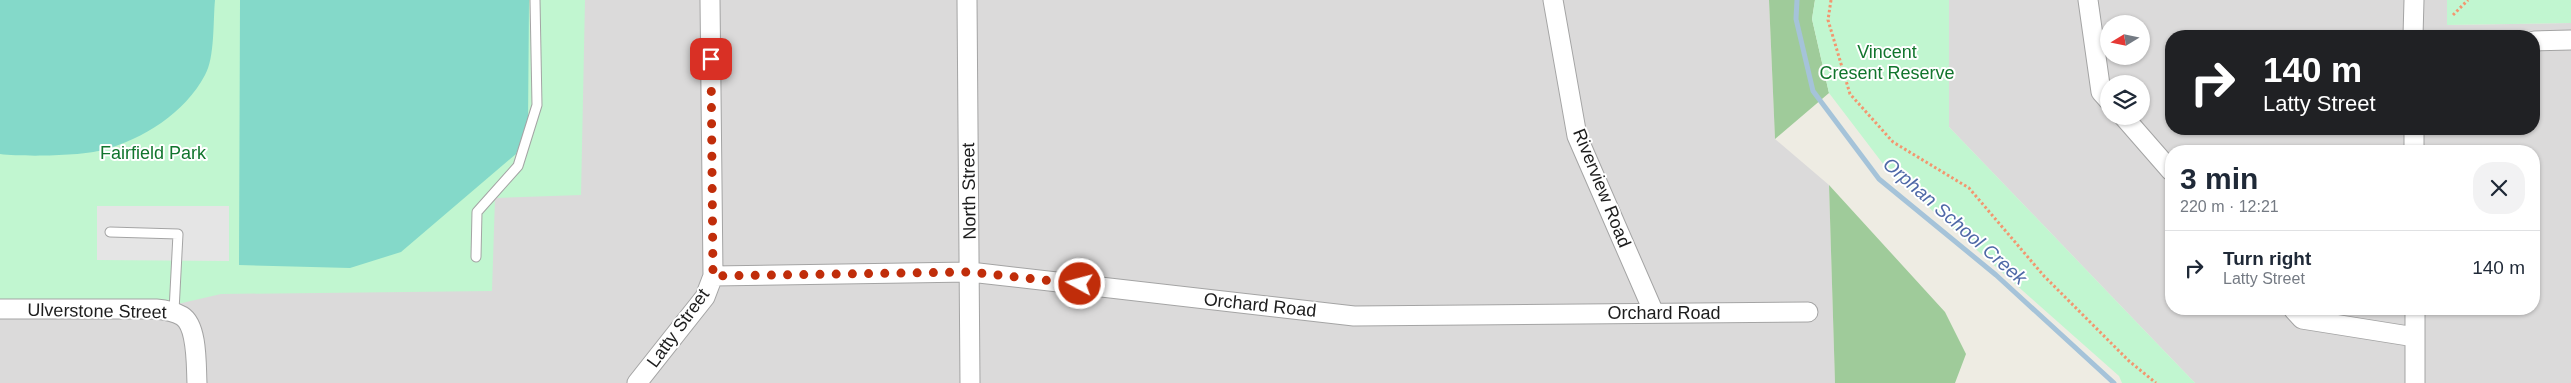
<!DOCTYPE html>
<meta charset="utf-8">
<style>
body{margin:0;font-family:Helvetica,sans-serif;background:#f2f2f3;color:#1f2937;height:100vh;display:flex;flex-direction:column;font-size:19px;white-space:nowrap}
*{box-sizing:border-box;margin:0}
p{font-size:16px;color:#747a83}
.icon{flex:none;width:28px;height:28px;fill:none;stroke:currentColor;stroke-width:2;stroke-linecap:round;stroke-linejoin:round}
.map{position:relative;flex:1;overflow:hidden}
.details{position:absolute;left:2165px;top:145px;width:375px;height:170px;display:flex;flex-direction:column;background:#fff;border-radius:20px;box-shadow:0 1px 4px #0004}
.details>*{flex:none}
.top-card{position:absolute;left:2165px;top:30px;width:375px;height:105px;border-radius:20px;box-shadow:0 1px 4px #0004;background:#202124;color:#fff;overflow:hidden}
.needle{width:32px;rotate:260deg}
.controls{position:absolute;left:2100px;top:15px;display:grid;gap:10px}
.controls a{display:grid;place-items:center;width:50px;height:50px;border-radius:50%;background:#fff;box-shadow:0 1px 4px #0004;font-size:25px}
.pin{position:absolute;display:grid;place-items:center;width:42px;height:42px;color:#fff;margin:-21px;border-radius:10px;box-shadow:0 2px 8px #0006}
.me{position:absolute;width:55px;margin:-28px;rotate:277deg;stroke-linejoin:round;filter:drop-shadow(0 0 4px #0008)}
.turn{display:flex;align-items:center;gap:18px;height:105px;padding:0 15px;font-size:22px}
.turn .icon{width:65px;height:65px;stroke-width:2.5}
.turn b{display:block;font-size:35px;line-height:42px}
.round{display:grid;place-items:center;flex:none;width:52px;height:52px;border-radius:20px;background:#f2f2f3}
.headline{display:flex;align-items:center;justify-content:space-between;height:85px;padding:0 15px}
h1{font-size:30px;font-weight:800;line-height:38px}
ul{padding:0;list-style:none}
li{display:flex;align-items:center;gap:15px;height:75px;padding:0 15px;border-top:1px solid #e0e1e3}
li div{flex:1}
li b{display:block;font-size:19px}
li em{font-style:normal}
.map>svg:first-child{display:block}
.residential{fill:#dbdada;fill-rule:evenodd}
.forest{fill:#9fcb9a}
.park{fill:#c1f6d0}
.pitch{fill:#84d9c9}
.parking{fill:#e5e5e5}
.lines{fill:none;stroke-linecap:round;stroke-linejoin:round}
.stream{stroke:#a5c3d9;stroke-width:5}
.service-casing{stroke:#a4a4a4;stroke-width:11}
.minor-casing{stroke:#a4a4a4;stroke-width:21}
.path{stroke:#f3966f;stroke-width:3;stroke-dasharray:2.5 2.5;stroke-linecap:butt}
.service{stroke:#fff;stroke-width:9}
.minor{stroke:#fff;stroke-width:19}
.route{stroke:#c02d0a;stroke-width:9;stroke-dasharray:0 16.2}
.labels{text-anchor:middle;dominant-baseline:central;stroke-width:4;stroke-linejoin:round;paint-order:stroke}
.park-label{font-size:18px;fill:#11752d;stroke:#fff}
.street-label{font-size:18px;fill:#1d1d1d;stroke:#fff}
.water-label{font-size:19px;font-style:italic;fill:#4e69a7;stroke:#fff}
</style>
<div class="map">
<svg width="2571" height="383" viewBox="0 0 2571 383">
<rect width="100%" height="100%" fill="#eeece3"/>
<!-- residential -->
<path class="residential" d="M585,0h1184l6,139 54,46 6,198h-1835v-90l495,-95z
M1949,0h498v25l124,-2v360h-376l-246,-256zM2109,24h32v32h-32zM2171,36h363v93h-363zM2109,84h32v32h-32zM2171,151h363v158h-363z"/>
<!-- forest -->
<path class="forest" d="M1769,0h46l-3,19 17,74 -54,46z
M1829,185l116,127 21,42 -11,29h-120z"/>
<!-- park -->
<path class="park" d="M0,0h585l-4,195 -86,3 -3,93 -271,3 -65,15h-156z
M1815,0h134v127l246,256h-73l-3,-7 -229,-203 -61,-80 -17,-74z
M2447,0h124v23l-124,2z"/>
<!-- pitch -->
<path class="pitch" d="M0,0h215c-2,20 0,58 -10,75 -20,38 -62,64 -102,75 -23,6 -79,7 -103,4z
M240,0h289l-1,125 -12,29 -115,98 -51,16 -111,-3z"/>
<!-- parking -->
<path class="parking" d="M97,206h132v55l-132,-1z"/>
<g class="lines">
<!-- stream -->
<path class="stream" d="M1797,0l-1,19 17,72 66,88 117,96 118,108"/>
<!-- service casing -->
<g class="service-casing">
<path id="service" d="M110,232l68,2 -4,77
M476,257l1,-45 41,-46 19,-61 -2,-105"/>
</g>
<!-- minor casing -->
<g class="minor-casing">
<path id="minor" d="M967,0l3,383
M1553,0l24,136 77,177
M2088,0l13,92 8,9
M2413,36l1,-36
M2534,41l37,-1
M2123,116l48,55
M2414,129v22
M713,276l257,-4 384,44 454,-4
M0,309h156c9,1 18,2 26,7 16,10 14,50 15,67
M2293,309l9,10 113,18
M2415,309v74
M637,383l68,-86 8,-21 -3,-276"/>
</g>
<!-- path -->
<path class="path" d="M1831,0l-3,20 22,74 43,48 76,46 75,88 85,85 27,22
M2453,15l15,-15"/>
<!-- service -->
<use href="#service" class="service"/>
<!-- minor -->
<use href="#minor" class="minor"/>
</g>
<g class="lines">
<!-- route -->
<path class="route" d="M711,59l2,217 257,-4 110,12"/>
</g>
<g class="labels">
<!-- park labels -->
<g class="park-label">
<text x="1887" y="52">Vincent<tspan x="1887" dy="21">Cresent Reserve</tspan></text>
<text x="153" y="153">Fairfield Park</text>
</g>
<!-- street labels -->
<g class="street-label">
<text transform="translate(1602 188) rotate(68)">Riverview Road</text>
<text transform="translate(969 191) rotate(-91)">North Street</text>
<text transform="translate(1260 305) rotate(6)">Orchard Road</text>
<text transform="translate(97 311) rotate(1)">Ulverstone Street</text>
<text x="1664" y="313">Orchard Road</text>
<text transform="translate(678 328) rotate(-54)">Latty Street</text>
</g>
<!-- water labels -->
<g class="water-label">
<text transform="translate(1955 221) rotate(41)">Orphan School Creek</text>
</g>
</g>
</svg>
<div class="controls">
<a><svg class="needle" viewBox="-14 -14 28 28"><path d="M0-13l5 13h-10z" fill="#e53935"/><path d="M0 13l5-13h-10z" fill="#747a83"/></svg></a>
<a><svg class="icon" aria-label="layers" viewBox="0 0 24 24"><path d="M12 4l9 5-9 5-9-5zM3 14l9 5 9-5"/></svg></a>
</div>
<div class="pin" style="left:711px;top:59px;background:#d93025"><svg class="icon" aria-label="arrive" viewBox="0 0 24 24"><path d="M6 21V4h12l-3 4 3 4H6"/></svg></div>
<svg class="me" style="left:1080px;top:284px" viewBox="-20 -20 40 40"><circle r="17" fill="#c02d0a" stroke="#fff" stroke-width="3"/><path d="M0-11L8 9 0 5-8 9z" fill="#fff"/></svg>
<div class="top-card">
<div class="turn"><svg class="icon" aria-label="right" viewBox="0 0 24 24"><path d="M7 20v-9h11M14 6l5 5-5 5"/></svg><div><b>140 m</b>Latty Street</div></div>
</div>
<section class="details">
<div class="headline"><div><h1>3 min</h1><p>220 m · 12:21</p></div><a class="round"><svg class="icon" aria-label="close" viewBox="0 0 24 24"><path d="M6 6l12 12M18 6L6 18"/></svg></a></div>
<ul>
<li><svg class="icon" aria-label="right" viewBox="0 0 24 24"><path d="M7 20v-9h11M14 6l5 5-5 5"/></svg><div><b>Turn right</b><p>Latty Street</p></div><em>140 m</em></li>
</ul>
</section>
</div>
